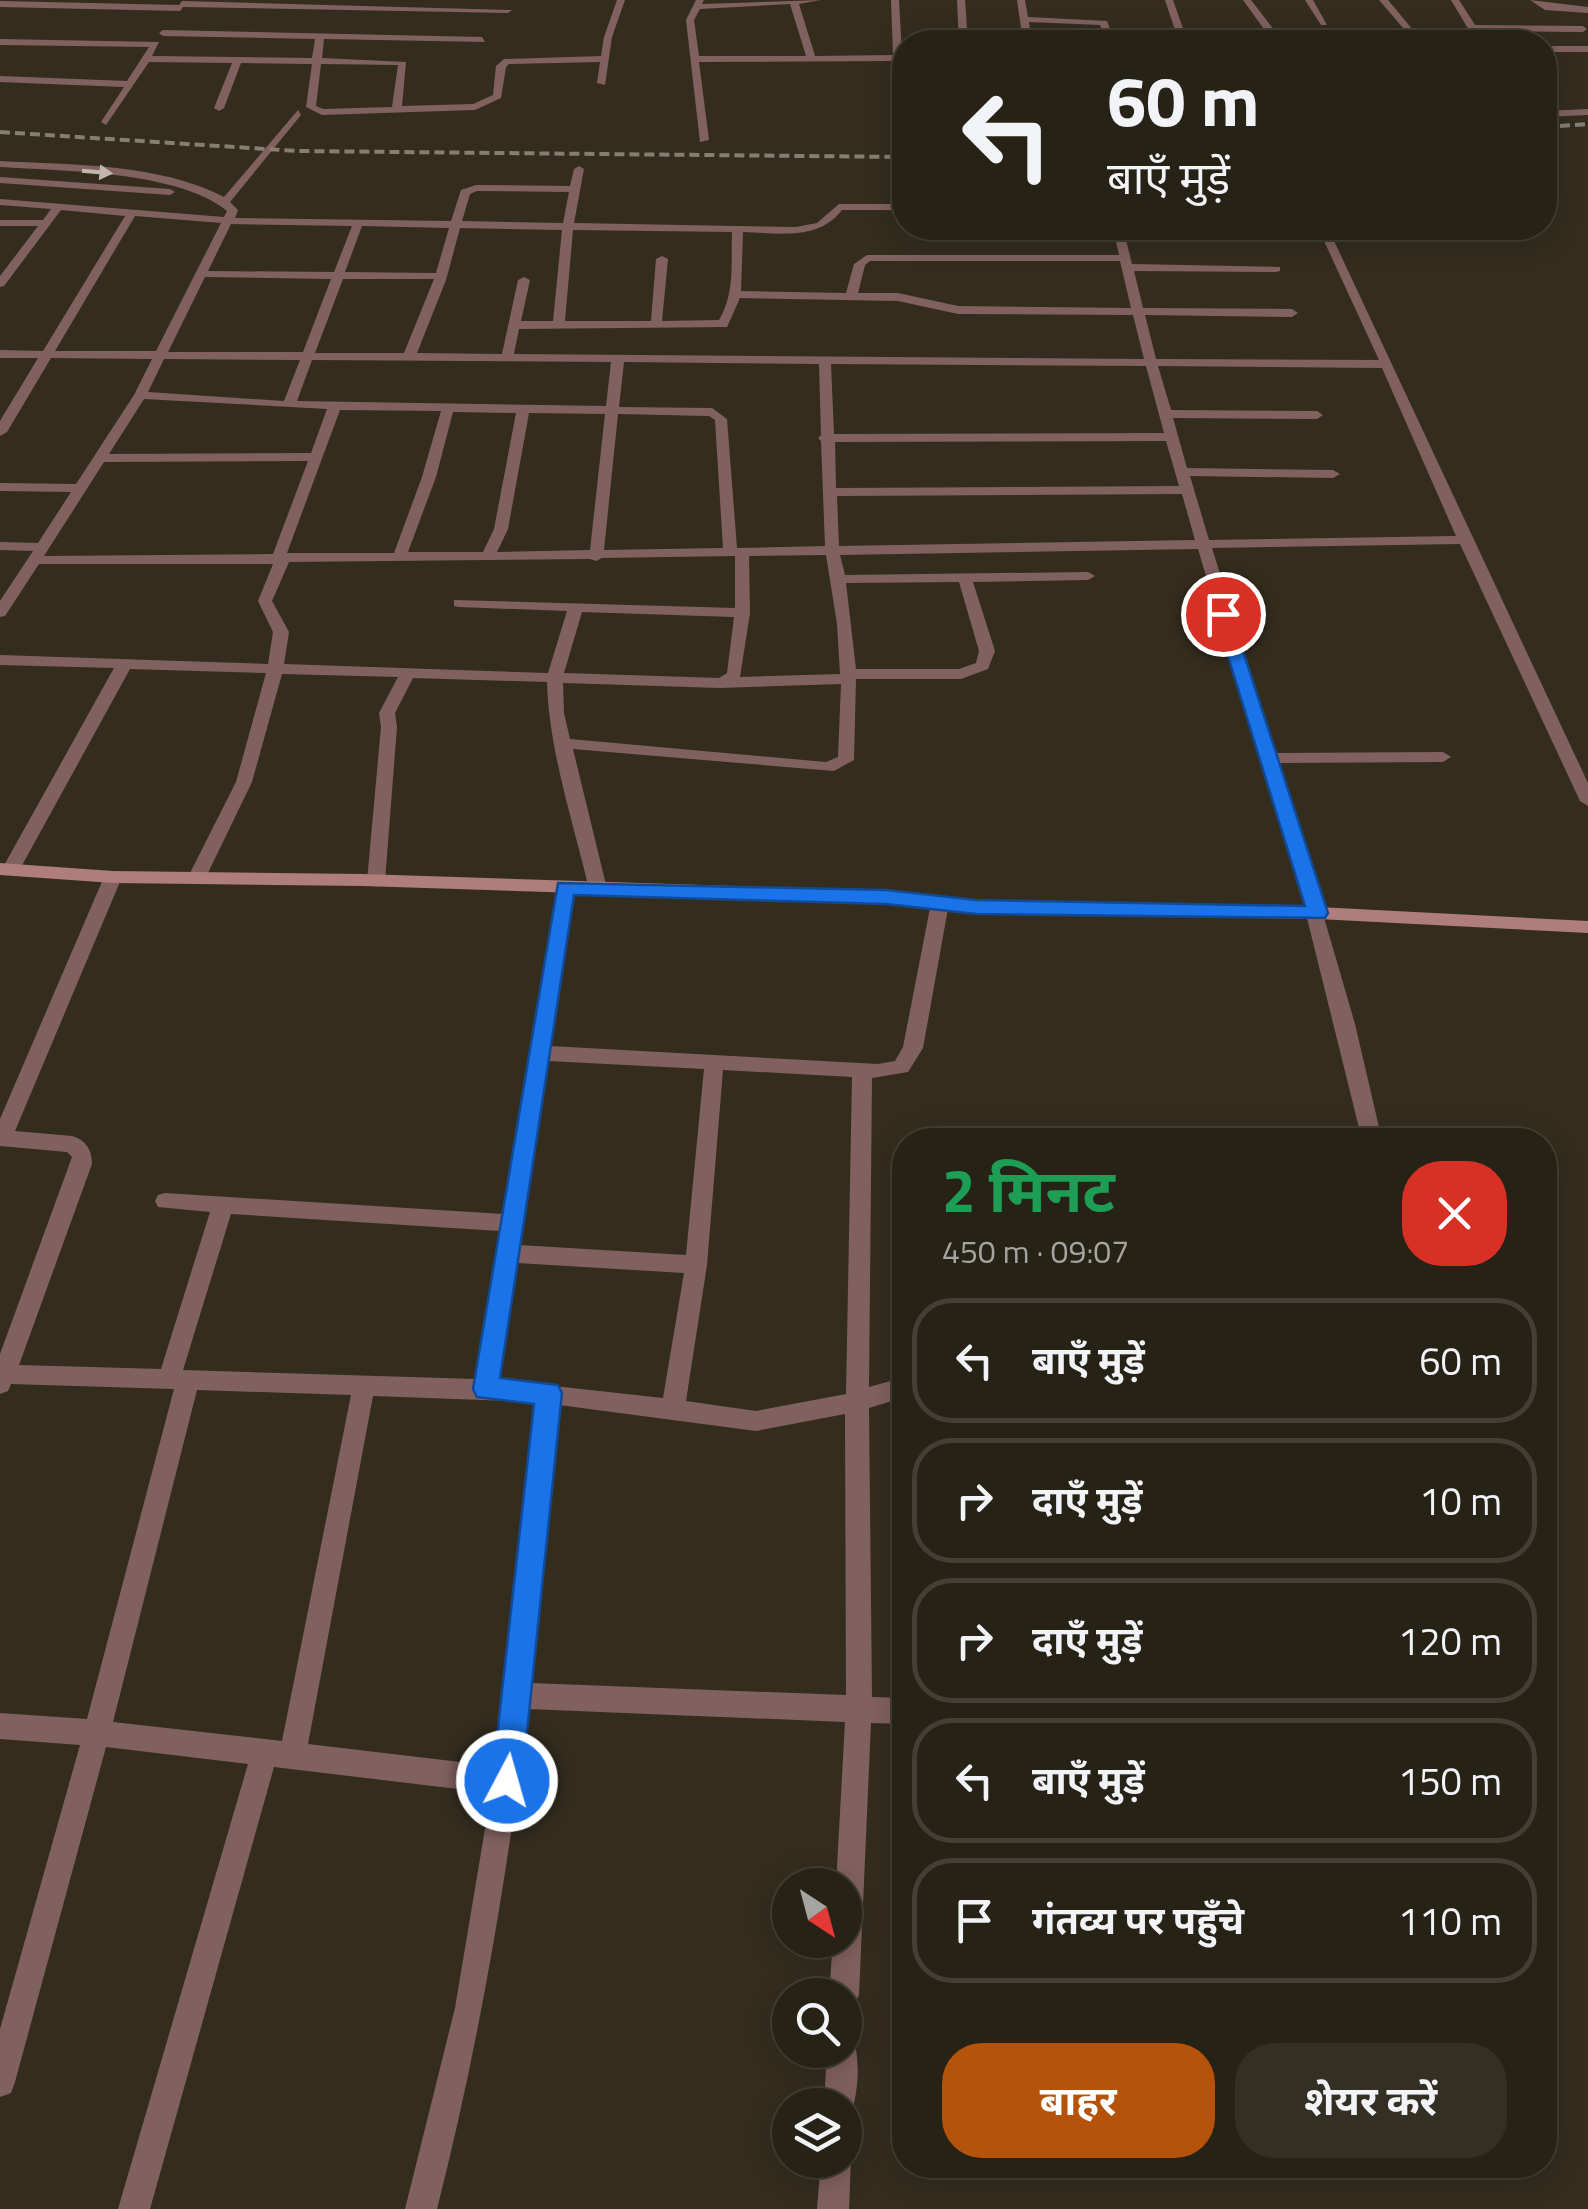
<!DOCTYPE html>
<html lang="hi">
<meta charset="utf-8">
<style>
body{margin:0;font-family:"Titillium Web","Noto Sans Devanagari",sans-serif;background:#332f23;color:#f1f3f6;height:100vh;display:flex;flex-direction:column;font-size:38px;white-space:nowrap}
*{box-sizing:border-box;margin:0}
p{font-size:32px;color:#a4a4a1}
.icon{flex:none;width:55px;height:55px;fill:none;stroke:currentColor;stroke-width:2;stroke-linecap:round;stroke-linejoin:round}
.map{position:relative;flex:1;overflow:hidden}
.drawer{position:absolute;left:892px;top:1128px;width:665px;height:1050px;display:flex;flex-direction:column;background:#272216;border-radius:40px;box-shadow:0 5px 25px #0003,0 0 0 2px #433f35}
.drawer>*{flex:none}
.hud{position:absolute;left:892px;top:30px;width:665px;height:210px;border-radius:40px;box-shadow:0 5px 25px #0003,0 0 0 2px #433f35;background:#272216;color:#f1f3f6;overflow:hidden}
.needle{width:65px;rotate:144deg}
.buttons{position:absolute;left:772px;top:1868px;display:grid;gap:20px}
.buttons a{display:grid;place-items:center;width:90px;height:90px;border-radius:50%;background:#272216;box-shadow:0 5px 25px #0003,0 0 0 2px #433f35;font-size:50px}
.pin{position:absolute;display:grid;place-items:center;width:85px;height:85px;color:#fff;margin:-42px;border:5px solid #fff;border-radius:50%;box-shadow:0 2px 10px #0007}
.me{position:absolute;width:110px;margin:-55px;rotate:6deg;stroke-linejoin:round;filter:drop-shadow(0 0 8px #0008)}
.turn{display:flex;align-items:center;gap:35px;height:210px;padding:0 50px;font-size:45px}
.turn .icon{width:130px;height:130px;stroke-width:2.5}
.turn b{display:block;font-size:70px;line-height:85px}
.round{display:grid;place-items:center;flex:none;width:105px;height:105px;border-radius:40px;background:#332f23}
.overview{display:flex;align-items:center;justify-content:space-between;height:170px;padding:0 50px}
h1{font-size:60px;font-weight:700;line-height:75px;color:#1e9e55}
.cta{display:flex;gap:20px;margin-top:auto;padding:20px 50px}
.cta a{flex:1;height:115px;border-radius:40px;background:#b45309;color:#fff;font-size:40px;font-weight:700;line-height:115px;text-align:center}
.cta a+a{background:#332f23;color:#f1f3f6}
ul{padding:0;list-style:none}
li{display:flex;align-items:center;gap:30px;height:125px;margin:0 20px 15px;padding:0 30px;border:5px solid #433f35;border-radius:40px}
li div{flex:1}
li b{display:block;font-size:38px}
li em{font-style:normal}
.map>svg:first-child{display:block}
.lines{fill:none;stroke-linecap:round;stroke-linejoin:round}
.street{fill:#81615f;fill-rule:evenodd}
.secondary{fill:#af7d7a;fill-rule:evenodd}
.rail{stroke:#857f73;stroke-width:4;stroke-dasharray:10 5;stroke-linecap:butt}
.oneway{fill:#c2b5ae}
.route{fill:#1a73e8;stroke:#114b97;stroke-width:2.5}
</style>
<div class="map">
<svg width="1588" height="2209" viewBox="0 0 1588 2209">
<rect width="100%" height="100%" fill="#342d1e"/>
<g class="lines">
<!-- street -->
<path class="street" d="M617,0h8l-13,37 -7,48 -8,-2 3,-21 -91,2 -3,3 -5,31 -26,12 -153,5 -16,-8 6,-43 -71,-1 -17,45 -5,3 -5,-3 18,-45 -83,-1 -43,63 -5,-3 23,-35 -124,-5v-6l127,5 22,-34 -149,-2v-6l159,3 -7,14 160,2 3,-19 -152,-3 -4,-3 4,-3 319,7 3,5 -161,-3 -2,19 84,4 -4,44 71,-2 20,-9 3,-29 8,-7 97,-3 3,-19zM321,64l77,1 -6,42 -69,2 -7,-3z
M696,0h8l-2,4 119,-4 -22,4 16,52 78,-1 -2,-55h8l3,55h3l-3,6 3,76 -9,-1 -3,-75 -194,1 10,78 -9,2 -14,-122zM790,4l16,52h-107l-5,-36 6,-11z
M957,0h8l3,42h-9z
M1017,0h8l3,17 79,4 8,21h-9l-6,-17 -71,-3 3,20h-9z
M1165,0h8l13,37 85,2 -28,-39h8l30,39 12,3h-114z
M1305,0h8l14,25h-6z
M1379,0h9l35,42h-8z
M1451,0h8l16,25 108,1 4,3 -4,3 -105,-1 7,11h-9z
M1530,0l58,7v6l-43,-3z
M0,1l179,4 3,-4 330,9 -4,3 -325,-6 -3,4 -180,-4z
M1545,46h43v6h-43z
M1588,109v6l-43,2v-6z
M298,110l3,5 -71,87 8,8 -3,8 216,3 10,-31 15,-5 94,1 4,-17 5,-3 5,3 -10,54 222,4 21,-4 22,-19h66v6h-63c-24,31 -63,23 -99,22l-2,59 105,2 8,-29 13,-9h252l-6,-27h10l9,36 148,3v4l-4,1 -142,-1 9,37 149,1 6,4 -6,4 -147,-2 11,44 223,1 -61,-132h10l260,555v23l-8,-5 -120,-257 -248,4 64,205 167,-1 8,5 -8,5 -164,1 76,261 27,116h-20l-57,-230 -107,-361 -358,6 5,20 243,-3 7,4 -7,4 -115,2 22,69 -7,18 -27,10h-105l-2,81 -20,11 -261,-22 34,140 -9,6 -9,-6c-16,-68 -40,-138 -42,-207l-134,-4 -18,35 2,14 -12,154 -9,6 -9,-6 14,-154 -2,-14 19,-36 -116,-3 -30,108 -46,95 -9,6 -9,-6 48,-95 30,-109 -136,-4 -110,200 -3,4h-12l-3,-4 112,-201 -114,-3v-10l268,9 5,-32 -15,-31 15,-37h-234l-34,52 -5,1v-16l33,-50 -33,-1v-8l38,1 33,-51 -71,-1v-8l76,1 58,-89 18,-36 -101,-1 -44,74 -7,4v-15l38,-63h-38v-8l43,1 82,-135 -64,-6 -57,76 -4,1v-11l38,-50h-38v-6h43l8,-11 -51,-4v-6l224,18 3,-6c-48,-40 -165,-40 -227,-44v-6c72,4 158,2 224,36zM477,191l92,1 -6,31 -101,-2 8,-27zM135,216l86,7 -65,128h-101zM231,224l121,2 -18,46 -126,-1zM362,226l87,2 -13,45 -91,-1zM460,228l102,2 -9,91h-32l9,-41 -6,-3 -6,3 -16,74 -85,-1 29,-73zM573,230l159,2c-1,31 3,62 -13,88l-57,1 6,-62 -6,-3 -6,3 -5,62h-86zM870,261h250l11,47 -173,-2 -60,-13h-40l7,-28zM205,277l126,2 -28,73h-135zM343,279h91l-30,74h-89zM740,298l158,3 60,13 175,1 11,44 -630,-5 5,-25 208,-2zM164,359l136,1 -16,41 -136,-9zM312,360l299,2 -5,44 -309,-5zM624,362l195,2 2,71 -3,3 3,3 4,105 -88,2 -10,-129 -15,-11 -93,-1zM831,364l315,2 18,67 -330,1zM1158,366l224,2 74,168 -247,4 -19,-64 143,2 7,-4 -7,-4 -146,-2 -14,-50 144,1 6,-4 -6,-4 -146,-1zM144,399l183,10 -16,44 -202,1zM340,410l101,1 -19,66 -28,76h-107zM453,412l63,1 -22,116 -11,23h-75l28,-75zM529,413l76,1 -15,136 -93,2 11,-23zM618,414l91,2 6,4 8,128 -119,2zM1166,441l13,45 -343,2 -1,-46zM308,461l-35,93 -229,2 60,-94zM1182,494l13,46 -356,6 -2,-50zM826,555l11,69 3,50 -100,3 10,-64 -1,-57zM735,556v52l-281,-8v6l5,1 108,4 -19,62 -264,-9 5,-32 -17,-31 17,-39 301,-3 6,2 6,-3zM959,582l20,69 -3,12 -17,6h-103l-10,-86zM582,612l152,5 -7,56 -8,5 -155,-5zM563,683l157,5 121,-4 -3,73 -12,5 -256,-23 -6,-26z
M0,177l170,12 5,3 -5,3 -170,-12z
M113,871l9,6 -107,254 57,5c14,4 20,14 20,28l-73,201 142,4 49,-157 -52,-5 -3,-6 3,-6 7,-2 338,21 56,-330 6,-2 9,6 -24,158 328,18 17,-3 8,-14 28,-144 9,-6 9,6 -26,145 -15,24 -36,6 -3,309 36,-10v20l-36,11 3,289 33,1v26l-34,-1 -12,272 -5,10 -9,4v-14h-16l4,-55h12v-55h-9l9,-163 -317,-13c-21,168 -49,335 -91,500h-32l50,-201 36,-215 -217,-26 -124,442h-32l130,-445 -142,-17 -91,335 -4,11 -11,4v-68l80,-284 -80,-6v-26l87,6 87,-330 -163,-5 -3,7 -8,3v-40l72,-197 -5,-5 -67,-6v-27l104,-242zM548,1061l156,8 -18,186 -167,-10zM723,1070l129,7 -6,317 -90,17 -70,-10 21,-136zM231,1214l269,17 -24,148 -293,-9zM517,1263l167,10 -21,125 -164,-18zM197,1390l154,5 -69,346 -169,-19zM373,1396l163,6 -42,364 -186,-22zM559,1405l197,26 89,-17 1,281 -315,-12z
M845,2036l8,3c8,21 5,57 -3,77l-5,2v-13h-21l3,-55h18z
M845,2148l6,12 -2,49h-32l4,-49h24z"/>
<!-- secondary -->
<path class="secondary" d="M0,863l113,8 250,3 523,17 90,10 342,6 270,14v12l-270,-14 -342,-6 -90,-10 -523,-17 -250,-3 -113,-8z"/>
<!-- rail -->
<path class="rail" d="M1545,127l43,-3
M0,132l297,19 608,6"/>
</g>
<!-- one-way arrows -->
<defs><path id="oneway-solid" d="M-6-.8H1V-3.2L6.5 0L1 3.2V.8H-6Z" transform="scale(2.5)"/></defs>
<use class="oneway" href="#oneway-solid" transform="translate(97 172) rotate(5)"/>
<!-- route -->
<path class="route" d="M1223,609l8,5 97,299 -3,5 -349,-4 -90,-10 -312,-9 -74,483 58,7 4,8 -40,388 -4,11 -11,4 -11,-4 -4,-11 42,-377 -57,-7 -4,-8 85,-506 328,7 90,10 329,6 -90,-292z"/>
</svg>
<div class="buttons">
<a><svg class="needle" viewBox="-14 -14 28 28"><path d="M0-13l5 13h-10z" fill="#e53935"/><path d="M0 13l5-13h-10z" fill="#a4a4a1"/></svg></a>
<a><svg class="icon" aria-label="search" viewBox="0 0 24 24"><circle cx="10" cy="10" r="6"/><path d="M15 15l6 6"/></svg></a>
<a><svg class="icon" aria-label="layers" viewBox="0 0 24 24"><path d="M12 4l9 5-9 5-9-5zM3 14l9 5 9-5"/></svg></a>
</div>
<div class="pin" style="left:1223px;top:614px;background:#d93025"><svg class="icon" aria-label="arrive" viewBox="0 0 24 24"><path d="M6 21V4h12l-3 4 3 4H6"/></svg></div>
<svg class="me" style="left:507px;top:1781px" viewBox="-20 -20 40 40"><circle r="17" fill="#1a73e8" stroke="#fff" stroke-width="3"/><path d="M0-11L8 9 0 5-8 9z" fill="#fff"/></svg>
<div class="hud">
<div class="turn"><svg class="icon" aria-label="left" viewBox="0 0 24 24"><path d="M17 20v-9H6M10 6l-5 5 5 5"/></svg><div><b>60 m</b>बाएँ मुड़ें</div></div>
</div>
<section class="drawer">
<div class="overview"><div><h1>2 मिनट</h1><p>450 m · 09:07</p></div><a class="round" style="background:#d93025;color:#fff"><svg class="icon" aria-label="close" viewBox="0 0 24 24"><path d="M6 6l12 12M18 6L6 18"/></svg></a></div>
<ul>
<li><svg class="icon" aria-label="left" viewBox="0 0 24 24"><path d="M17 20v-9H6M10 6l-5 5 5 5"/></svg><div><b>बाएँ मुड़ें</b></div><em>60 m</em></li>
<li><svg class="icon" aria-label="right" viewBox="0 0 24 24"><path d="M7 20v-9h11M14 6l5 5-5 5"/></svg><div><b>दाएँ मुड़ें</b></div><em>10 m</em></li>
<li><svg class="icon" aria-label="right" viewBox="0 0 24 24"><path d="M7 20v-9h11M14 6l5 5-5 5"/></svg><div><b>दाएँ मुड़ें</b></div><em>120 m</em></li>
<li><svg class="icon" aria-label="left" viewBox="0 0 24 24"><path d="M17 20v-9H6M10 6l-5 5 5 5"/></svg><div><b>बाएँ मुड़ें</b></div><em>150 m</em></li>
<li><svg class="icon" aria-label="arrive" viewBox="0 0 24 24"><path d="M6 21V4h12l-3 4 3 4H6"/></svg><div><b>गंतव्य पर पहुँचे</b></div><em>110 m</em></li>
</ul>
<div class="cta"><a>बाहर</a><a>शेयर करें</a></div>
</section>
</div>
